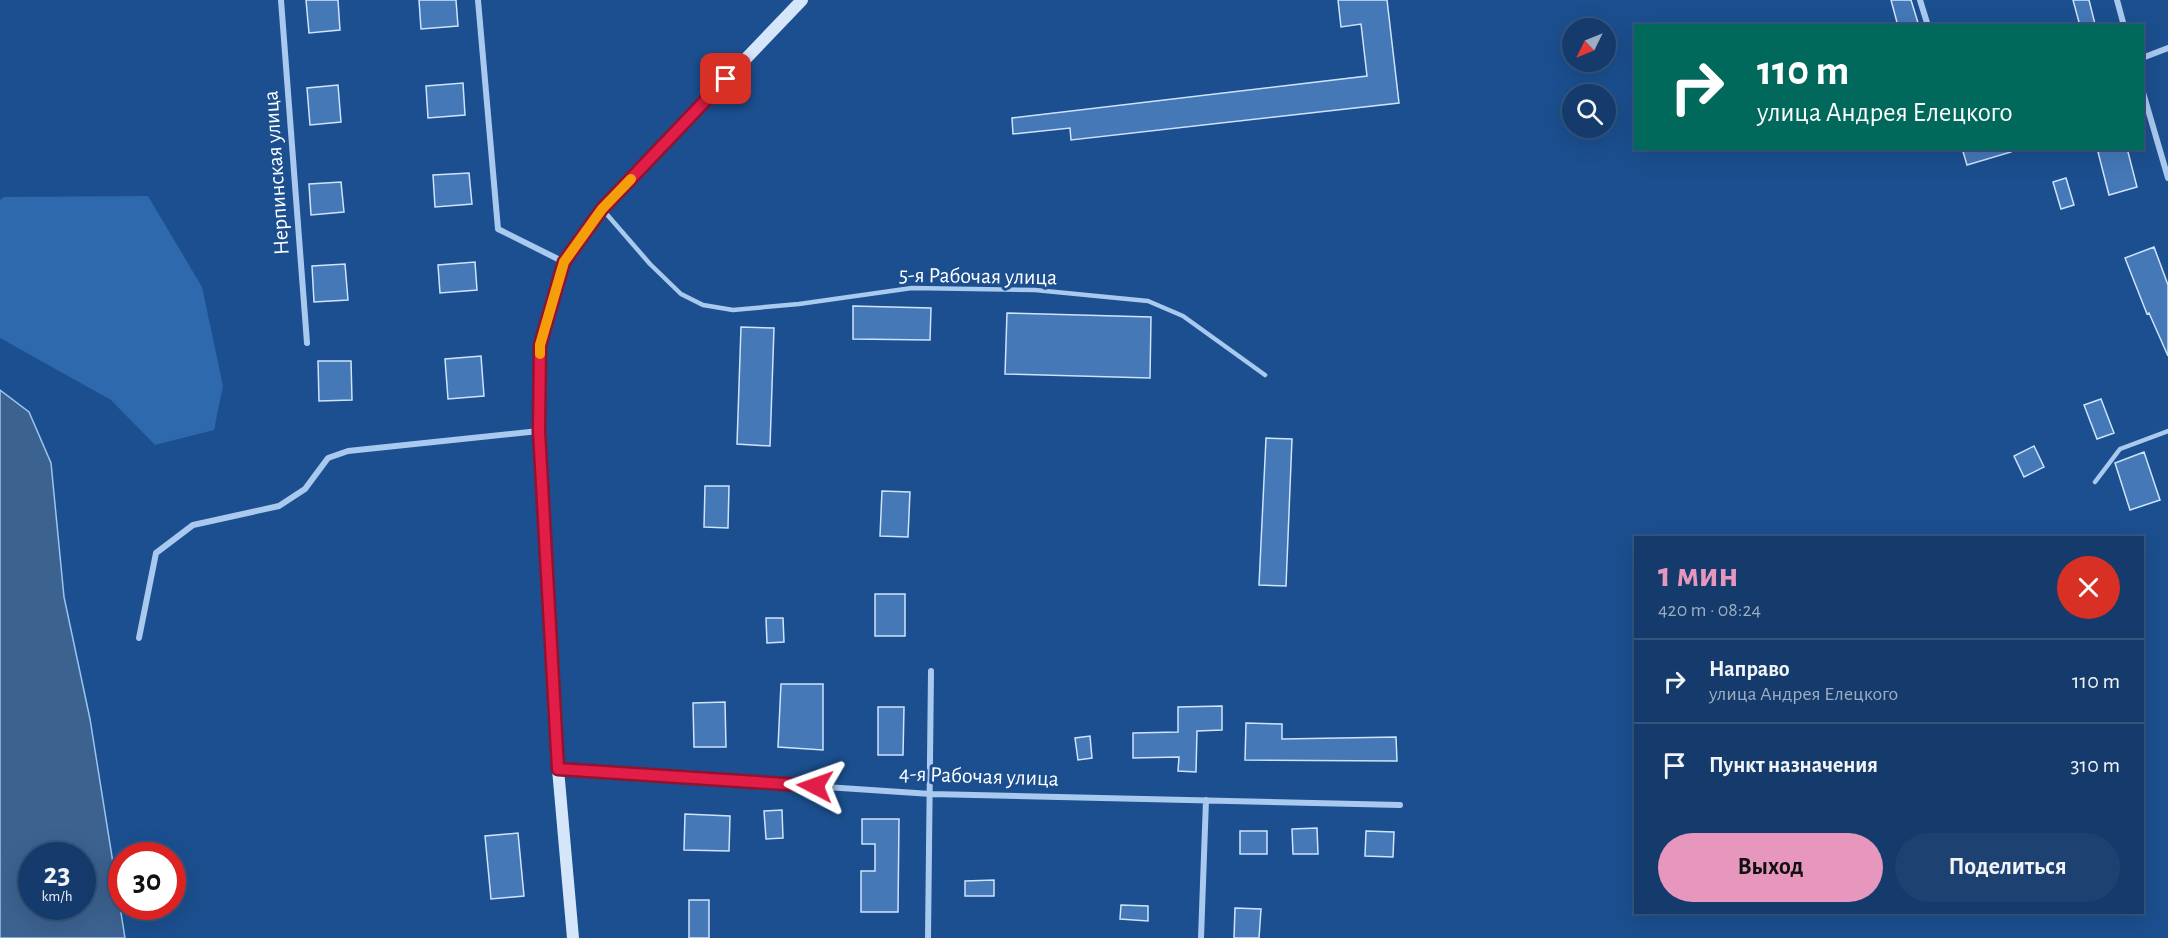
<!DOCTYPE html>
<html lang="ru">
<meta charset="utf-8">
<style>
body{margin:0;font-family:"Alegreya Sans",sans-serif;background:#1d4271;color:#f1f3f6;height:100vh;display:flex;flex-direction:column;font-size:22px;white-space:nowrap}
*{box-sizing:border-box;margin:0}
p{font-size:20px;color:#9dadc1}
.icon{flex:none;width:33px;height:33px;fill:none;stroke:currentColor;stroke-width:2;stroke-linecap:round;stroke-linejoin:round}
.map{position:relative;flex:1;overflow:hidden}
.drawer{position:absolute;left:1634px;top:536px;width:510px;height:378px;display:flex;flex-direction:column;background:#143b6b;border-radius:0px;box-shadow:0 6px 24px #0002,0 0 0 2px #33557e}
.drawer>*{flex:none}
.hud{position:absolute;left:1634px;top:24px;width:510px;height:126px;border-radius:0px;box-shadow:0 6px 24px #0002,0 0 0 2px #33557e;background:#00695c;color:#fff;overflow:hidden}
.needle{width:39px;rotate:227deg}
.tools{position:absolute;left:1562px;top:18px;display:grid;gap:12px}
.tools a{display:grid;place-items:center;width:54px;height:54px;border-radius:50%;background:#143b6b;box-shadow:0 6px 24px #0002,0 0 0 2px #33557e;font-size:30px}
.speed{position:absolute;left:18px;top:842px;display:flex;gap:12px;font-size:30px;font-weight:700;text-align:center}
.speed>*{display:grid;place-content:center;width:78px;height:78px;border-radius:50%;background:#143b6b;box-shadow:0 6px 24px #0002,0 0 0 2px #33557e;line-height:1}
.speed small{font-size:15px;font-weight:400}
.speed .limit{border:9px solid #d22;background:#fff;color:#111}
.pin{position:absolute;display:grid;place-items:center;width:51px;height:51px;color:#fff;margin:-26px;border-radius:12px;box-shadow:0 3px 9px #0006}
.me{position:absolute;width:66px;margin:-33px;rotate:274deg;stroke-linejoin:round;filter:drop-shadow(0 0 4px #0008)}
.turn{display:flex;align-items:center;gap:21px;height:126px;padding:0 24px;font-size:27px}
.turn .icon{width:78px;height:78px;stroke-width:2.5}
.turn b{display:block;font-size:42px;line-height:51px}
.round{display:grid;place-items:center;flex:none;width:63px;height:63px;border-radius:32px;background:#1d4271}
.overview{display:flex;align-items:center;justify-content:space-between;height:102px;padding:0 24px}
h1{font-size:36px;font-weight:700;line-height:45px;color:#e797bd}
.action{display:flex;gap:12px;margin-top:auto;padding:12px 24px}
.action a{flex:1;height:69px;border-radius:36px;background:#e797bd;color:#111;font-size:24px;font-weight:700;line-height:69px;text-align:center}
.action a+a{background:#1d4271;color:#f1f3f6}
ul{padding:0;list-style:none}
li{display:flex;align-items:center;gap:18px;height:84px;padding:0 24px;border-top:2px solid #33557e}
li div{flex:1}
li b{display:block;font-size:22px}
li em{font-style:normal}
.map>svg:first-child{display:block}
.green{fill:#2e69ad}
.water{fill:#3c6290;stroke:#9cc4f0;stroke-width:1.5;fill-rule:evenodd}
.building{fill:#4478b7;stroke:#cfe3fa;stroke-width:1.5}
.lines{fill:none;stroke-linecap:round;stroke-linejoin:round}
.lane{stroke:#a9c9ee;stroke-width:4.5}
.street{stroke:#a9c9ee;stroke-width:6}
.secondary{stroke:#d6e6fa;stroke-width:12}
.route-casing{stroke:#92132f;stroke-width:15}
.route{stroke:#e11d48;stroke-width:10}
.slow{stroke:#f59e0b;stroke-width:10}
.labels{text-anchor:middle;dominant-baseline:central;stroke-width:6;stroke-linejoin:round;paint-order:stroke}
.street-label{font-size:22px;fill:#fff;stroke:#1b4f8f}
</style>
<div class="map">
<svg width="2168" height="938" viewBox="0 0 2168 938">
<rect width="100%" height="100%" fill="#1b4f8f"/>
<!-- green -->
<path class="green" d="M148,196l54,91 21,99 -9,44 -59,15 -44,-45 -111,-62v-138l4,-3z"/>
<!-- water -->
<path class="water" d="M0,390l29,22 22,51 13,134 26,122 35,219h-125zM32,855h50v51h-50z"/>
<!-- building -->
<path class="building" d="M306,0h32l2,30 -31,3z
M419,0h37l2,26 -37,3z
M1338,0h49l12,103 -328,37 -1,-12 -57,6 -1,-16 355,-42 -6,-52 -20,3z
M1891,0h20l8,26h-21z
M2073,0h16l6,24 -15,2z
M463,83l2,32 -37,3 -2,-32z
M338,85l3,37 -31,3 -3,-37z
M1962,148h49v4l-44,13z
M2109,148h18l10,39 -28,8 -11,-43z
M469,173l3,31 -37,3 -2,-32z
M2066,178l8,27 -13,4 -8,-27z
M341,182l3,30 -33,3 -2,-31z
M2154,247l14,38v71l-19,-43 -2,1 -22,-56z
M475,262l2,28 -37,3 -2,-28z
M345,264l3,36 -34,2 -2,-36z
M853,306l78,2 -1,32 -77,-1z
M1007,313l144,4 -1,61 -145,-4z
M741,327l33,1 -4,118 -33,-2z
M481,356l3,40 -36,3 -3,-40z
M318,361h33l1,39 -33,1z
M2101,399l13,34 -17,6 -13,-34z
M1266,438l26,1 -6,147 -27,-1z
M2034,446l10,21 -20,10 -10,-21z
M2144,452l16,48 -30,10 -15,-47z
M705,486h24l-1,42 -24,-1z
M882,491l28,1 -2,45 -28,-1z
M875,594h30v42h-30z
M766,618h17l1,24 -17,1z
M781,684h42v66l-45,-3z
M725,702l1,45h-32l-1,-44z
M1222,706v24l-25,1 -1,41 -18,-1 1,-14 -46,1v-25l45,-1v-25z
M878,707h26l-1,48h-25z
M1246,723l36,1v15l114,-2 1,24 -152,-1z
M1090,736l2,22 -14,2 -3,-22z
M782,810l1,28 -17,1 -2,-28z
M685,814l45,2 -1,35 -45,-1z
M862,819h37l-1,93h-37v-41h14v-27h-13z
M1317,828l1,26h-25l-1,-25z
M1240,831h27v23h-27z
M1366,831l28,1 -1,25 -28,-1z
M518,833l6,63 -33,3 -6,-63z
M994,880v16h-29v-15z
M689,900h20v38h-20z
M1121,905l27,1v15l-28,-2z
M1235,908l26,1 -2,29h-25z"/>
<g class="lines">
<!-- lane -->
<path class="lane" d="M604,211l46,53 31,30 22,11 30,5 66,-6 113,-16 123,2 113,11 35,15 82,59
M2095,482l25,-33 48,-18"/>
<!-- street -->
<path class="street" d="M281,0l26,343
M478,0l20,229 66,33
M1920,0l8,26
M2117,0l7,26
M2142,58l26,-10
M2142,89l26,89
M139,638l17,-85 37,-28 86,-19 26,-17 23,-31 20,-7 191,-20
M558,769l373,25 469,11
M928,938l3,-267
M1201,938l5,-138"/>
<!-- secondary -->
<path class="secondary" d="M573,938l-15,-169 -19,-338 1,-86 24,-83 38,-53 200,-209"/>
</g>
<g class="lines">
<!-- route casing -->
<g class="route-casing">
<path id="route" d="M726,79l-124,130 -38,53 -24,83 -1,86 19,338 257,17"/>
</g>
<!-- route -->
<use href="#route" class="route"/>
<!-- slow -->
<path class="slow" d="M540,354v-9l24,-83 38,-53 29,-30"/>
</g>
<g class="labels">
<!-- street labels -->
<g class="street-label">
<text transform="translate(276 173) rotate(-94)">Нерпинская улица</text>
<text transform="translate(978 276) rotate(1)">5-я Рабочая улица</text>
<text transform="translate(979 776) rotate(2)">4-я Рабочая улица</text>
</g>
</g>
</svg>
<div class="tools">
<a><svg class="needle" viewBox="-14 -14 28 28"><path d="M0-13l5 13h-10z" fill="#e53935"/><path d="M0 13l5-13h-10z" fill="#9dadc1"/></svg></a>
<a><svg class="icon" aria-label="search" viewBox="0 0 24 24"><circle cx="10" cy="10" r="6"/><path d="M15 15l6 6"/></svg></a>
</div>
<div class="speed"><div>23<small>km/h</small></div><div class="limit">30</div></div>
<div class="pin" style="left:726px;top:79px;background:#d93025"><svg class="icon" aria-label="arrive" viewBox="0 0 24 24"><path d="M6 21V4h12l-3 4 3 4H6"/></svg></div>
<svg class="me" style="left:815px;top:786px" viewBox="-20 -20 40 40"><path d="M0-17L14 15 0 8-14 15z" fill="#e11d48" stroke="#fff" stroke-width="4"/></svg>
<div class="hud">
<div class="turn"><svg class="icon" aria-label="right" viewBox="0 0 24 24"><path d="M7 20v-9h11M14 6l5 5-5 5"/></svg><div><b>110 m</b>улица Андрея Елецкого</div></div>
</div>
<section class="drawer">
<div class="overview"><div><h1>1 мин</h1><p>420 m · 08:24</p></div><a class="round" style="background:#d93025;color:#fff"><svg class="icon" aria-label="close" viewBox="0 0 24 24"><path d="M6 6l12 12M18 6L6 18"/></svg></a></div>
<ul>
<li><svg class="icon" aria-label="right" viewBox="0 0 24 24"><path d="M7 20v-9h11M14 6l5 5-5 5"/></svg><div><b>Направо</b><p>улица Андрея Елецкого</p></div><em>110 m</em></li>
<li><svg class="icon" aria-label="arrive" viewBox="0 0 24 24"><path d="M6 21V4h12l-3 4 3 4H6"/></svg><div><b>Пункт назначения</b></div><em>310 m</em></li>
</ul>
<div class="action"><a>Выход</a><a>Поделиться</a></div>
</section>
</div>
